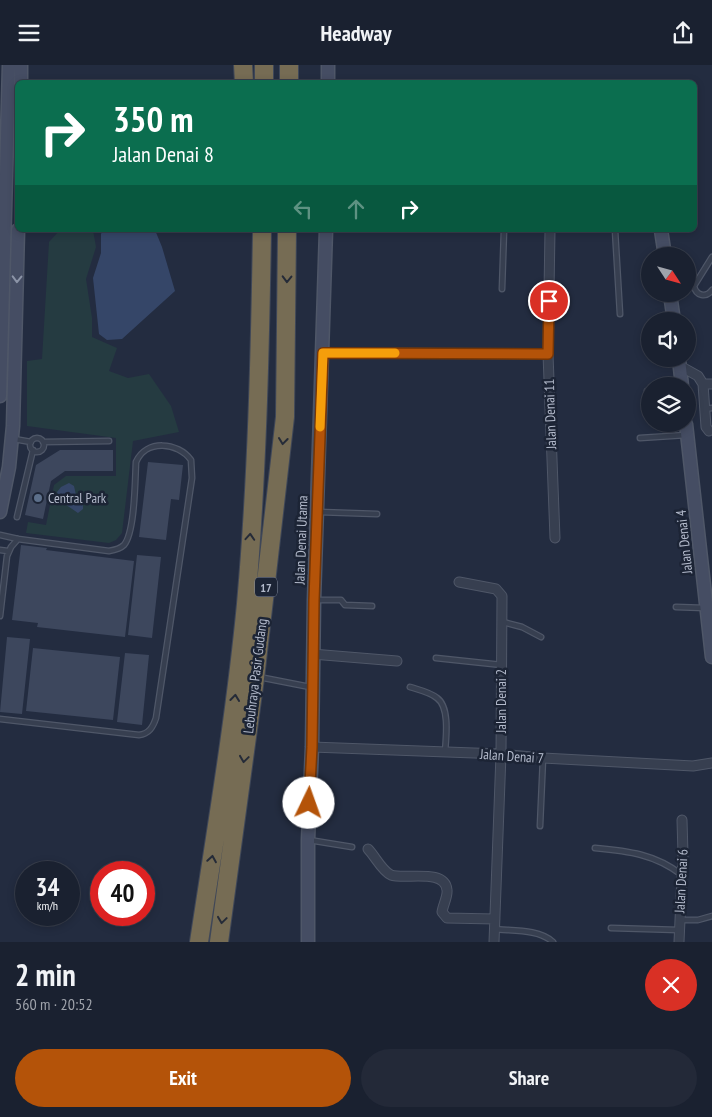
<!DOCTYPE html>
<meta charset="utf-8">
<style>
body{margin:0;font-family:"PT Sans Narrow",sans-serif;background:#232938;color:#f1f3f6;height:100vh;display:flex;flex-direction:column;font-size:19px;white-space:nowrap}
*{box-sizing:border-box;margin:0}
p{font-size:16px;color:#9fa3ab}
.icon{flex:none;width:28px;height:28px;fill:none;stroke:currentColor;stroke-width:2;stroke-linecap:round;stroke-linejoin:round}
.map{position:relative;height:877px;overflow:hidden}
.details{display:flex;flex-direction:column;background:#1a2130;flex:1}
.details>*{flex:none}
.hud{position:absolute;left:15px;top:15px;width:682px;height:152px;border-radius:8px;box-shadow:0 2px 8px #0003,0 0 0 1px #383e4c;background:#0b6e4f;color:#fff;overflow:hidden}
.needle{width:32px;rotate:126deg}
.buttons{position:absolute;left:641px;top:182px;display:grid;gap:10px}
.buttons a{display:grid;place-items:center;width:55px;height:55px;border-radius:50%;background:#1a2130;box-shadow:0 2px 8px #0003,0 0 0 1px #383e4c;font-size:25px}
.speed{position:absolute;left:15px;top:796px;display:flex;gap:10px;font-size:25px;font-weight:700;text-align:center}
.speed>*{display:grid;place-content:center;width:65px;height:65px;border-radius:50%;background:#1a2130;box-shadow:0 2px 8px #0003,0 0 0 1px #383e4c;line-height:1}
.speed small{font-size:12px;font-weight:400}
.speed .limit{border:8px solid #d22;background:#fff;color:#111}
.pin{position:absolute;display:grid;place-items:center;width:42px;height:42px;color:#fff;margin:-21px;border:2px solid #fff;border-radius:50%;box-shadow:0 1px 5px #0007}
.me{position:absolute;width:55px;margin:-28px;rotate:3deg;stroke-linejoin:round;filter:drop-shadow(0 0 4px #0008)}
.turn{display:flex;align-items:center;gap:18px;height:105px;padding:0 15px;font-size:22px}
.turn .icon{width:65px;height:65px;stroke-width:2.5}
.turn b{display:block;font-size:35px;line-height:42px}
.lanes{display:flex;align-items:center;height:48px;padding:0 15px;background:#0003;justify-content:center;gap:25px;direction:ltr}
.lanes .off{opacity:.35}
.round{display:grid;place-items:center;flex:none;width:52px;height:52px;border-radius:26px;background:#232938}
.head{display:flex;align-items:center;justify-content:space-between;height:85px;padding:0 15px}
h1{font-size:30px;font-weight:800;line-height:38px}
.cta{display:flex;gap:10px;margin-top:auto;padding:10px 15px}
.cta a{flex:1;height:58px;border-radius:30px;background:#b45309;color:#fff;font-size:20px;font-weight:800;line-height:58px;text-align:center}
.cta a+a{background:#232938;color:#f1f3f6}
header{display:flex;justify-content:space-between;align-items:center;height:65px;padding:0 15px;background:#1a2130;font-size:22px;font-weight:800}
.map>svg:first-child{display:block}
.green{fill:#253b41}
.water{fill:#354668}
.building{fill:#3d475d}
.lines{fill:none;stroke-linecap:round;stroke-linejoin:round}
.lane-casing{stroke:#4f5768;stroke-width:7}
.street-casing{stroke:#4f5768;stroke-width:11}
.secondary-casing{stroke:#4f5768;stroke-width:15}
.highway-casing{stroke:#3f4758;stroke-width:20}
.lane{stroke:#373f50;stroke-width:4.5}
.street{stroke:#373f50;stroke-width:9}
.secondary{stroke:#454d63;stroke-width:12}
.highway{stroke:#766c54;stroke-width:18}
.oneway{stroke:#8c94a7}
.oneway2{stroke:#252b38}
.route-casing{stroke:#753606;stroke-width:12}
.route{stroke:#b45309;stroke-width:9}
.slow{stroke:#f59e0b;stroke-width:9}
.service-dot{fill:#5c6f8a;stroke:#1c2435;stroke-width:2}
.labels{text-anchor:middle;dominant-baseline:central;stroke-width:5;stroke-linejoin:round;paint-order:stroke}
.shield{fill:#1c2435;stroke:#868d9e;stroke-width:1}
.shield-label{font-size:12px;font-weight:bold;fill:#b3bacb}
.street-label{font-size:14px;fill:#b3bacb;stroke:#1c2435}
.poi-label{font-size:14px;fill:#b3bacb;stroke:#1c2435;text-anchor:start}
</style>
<header><svg class="icon" aria-label="menu" viewBox="0 0 24 24"><path d="M4 6h16M4 12h16M4 18h16"/></svg>Headway<svg class="icon" aria-label="share" viewBox="0 0 24 24"><path d="M12 15V3M7 8l5-5 5 5M5 13v7h14v-7"/></svg></header>
<div class="map">
<svg width="712" height="877" viewBox="0 0 712 877">
<rect width="100%" height="100%" fill="#232c40"/>
<!-- green -->
<path class="green" d="M60,165h33l3,17 -10,32 6,39v19l25,11 -8,23 19,7 21,-4 22,32 8,26 -46,9 -11,92 -6,7 -7,3 -83,-10 2,-11 18,3 8,-40 12,-9h50v-38l-89,-12v-65l15,-2 7,-117z"/>
<!-- water -->
<path class="water" d="M103,165h52l7,17 13,44 -53,48 -15,1 -8,-6 -6,-56 8,-25v-19z
M69,418l5,3 2,9 7,6v8l-5,4 -19,-13 -2,-8 4,-5z"/>
<!-- building -->
<path class="building" d="M60,385h53v21h-48l-14,10 -8,38 -18,-4 11,-50z
M148,397l35,3 -4,35 -8,-1 -5,41 -27,-3z
M21,480l26,3 -1,2 88,11 -9,76 -88,-10 1,-4 -26,-3z
M137,490l24,2 -9,81 -24,-3z
M7,572l23,2 -8,75 -22,-2z
M33,583l87,9 -7,63 -87,-9z
M125,588l24,2 -7,70 -25,-3z"/>
<g class="lines">
<!-- lane casing -->
<g class="lane-casing">
<path id="lane" d="M615,165l5,84
M712,192l-18,29c2,10 12,12 18,4
M502,224l2,-59
M647,326h3
M704,344l8,-1
M640,373l46,-3
M30 380a7 7 0 1 1 14 0a7 7 0 1 1-14 0Z
M14,374l17,3
M43,377l66,-1
M319,447l58,2
M17,452l16,-67
M0,470l18,4 91,12c6,-1 11,-2 15,-6 11,-13 11,-65 12,-83 10,-23 42,-20 55,-2l1,18 -36,240c-3,9 -7,16 -17,17l-139,-16
M0,485l8,1
M315,535h26l4,5 27,1
M676,542l29,1
M0,551l7,-60 4,-9 7,-8
M503,557l19,5 19,10
M436,593l66,7
M259,612l51,10
M410,622c9,3 20,5 27,11 13,9 9,40 8,54
M540,761l3,-68
M309,775l43,7
M595,783c33,3 60,6 87,27
M680,855h18l14,-4
M611,863l68,2
M494,864c19,2 45,0 59,13"/>
</g>
<!-- street casing -->
<g class="street-casing">
<path id="street" d="M550,165l-2,124 7,184
M323,288l225,1
M680,301l18,10 5,8h9
M703,319l3,43 3,4
M459,517l37,7 6,7 -1,158 -7,188
M312,589l85,7
M312,682l189,7 42,4 150,8 19,-3
M368,784c7,7 14,22 23,26 14,5 54,-7 56,15 1,6 -4,15 -5,22l5,6 48,1
M679,877l4,-88 -1,-34"/>
</g>
<!-- secondary casing -->
<g class="secondary-casing">
<path id="secondary" d="M21,18v-18
M328,18v-18
M661,165l4,26
M670,229l4,27
M679,294l3,27
M0,331l9,-331
M686,359l26,233
M0,447l9,-45 4,-41 5,-196
M308,877v-102l4,-93 2,-147 12,-370"/>
</g>
<!-- highway casing -->
<g class="highway-casing">
<path id="highway" d="M243,0l1,18
M264,18v-18
M289,18v-18
M199,877c17,-112 36,-224 47,-338 11,-124 14,-249 16,-374
M219,877l36,-264 30,-261 2,-187"/>
</g>
<!-- lane -->
<use href="#lane" class="lane"/>
<!-- street -->
<use href="#street" class="street"/>
<!-- secondary -->
<use href="#secondary" class="secondary"/>
<!-- highway -->
<use href="#highway" class="highway"/>
</g>
<!-- one-way arrows -->
<defs><path id="oneway-chevron" d="M-2-3.5L2.5 0L-2 3.5" fill="none" stroke-width="1.6" stroke-linecap="round" stroke-linejoin="round" transform="scale(1.25)"/></defs>
<use class="oneway" href="#oneway-chevron" transform="translate(17 214) rotate(91)"/>
<g class="oneway2">
<use href="#oneway-chevron" transform="translate(287 214) rotate(91)"/>
<use href="#oneway-chevron" transform="translate(283 376) rotate(97)"/>
<use href="#oneway-chevron" transform="translate(250 472) rotate(-86)"/>
<use href="#oneway-chevron" transform="translate(235 633) rotate(-84)"/>
<use href="#oneway-chevron" transform="translate(244 694) rotate(98)"/>
<use href="#oneway-chevron" transform="translate(212 794) rotate(-81)"/>
<use href="#oneway-chevron" transform="translate(222 855) rotate(98)"/>
</g>
<g class="lines">
<!-- route casing -->
<g class="route-casing">
<path id="route" d="M309,738l3,-56 2,-147 9,-247 225,1 1,-53"/>
</g>
<!-- route -->
<use href="#route" class="route"/>
<!-- slow -->
<path class="slow" d="M320,362l3,-74h72"/>
</g>
<!-- markers -->
<circle class="service-dot" cx="38" cy="433" r="5"/>
<g class="labels">
<!-- shield labels -->
<rect class="shield" x="255" y="512.5" width="22" height="19" rx="4"/>
<g class="shield-label">
<text x="266" y="522">17</text>
</g>
<!-- street labels -->
<g class="street-label">
<text transform="translate(550 349) rotate(-92)">Jalan Denai 11</text>
<text transform="translate(301 475) rotate(-88)">Jalan Denai Utama</text>
<text transform="translate(684 477) rotate(-96)">Jalan Denai 4</text>
<text transform="translate(255 611) rotate(-83)">Lebuhraya Pasir Gudang</text>
<text transform="translate(501 636) rotate(-90)">Jalan Denai 2</text>
<text transform="translate(512 691) rotate(4)">Jalan Denai 7</text>
<text transform="translate(681 816) rotate(-87)">Jalan Denai 6</text>
</g>
<!-- poi labels -->
<g class="poi-label">
<text x="48" y="433">Central Park</text>
</g>
</g>
</svg>
<div class="buttons">
<a><svg class="needle" viewBox="-14 -14 28 28"><path d="M0-13l5 13h-10z" fill="#e53935"/><path d="M0 13l5-13h-10z" fill="#9fa3ab"/></svg></a>
<a><svg class="icon" aria-label="sound" viewBox="0 0 24 24"><path d="M4 9h4l5-4v14l-5-4H4zM17 9q2 3 0 6"/></svg></a>
<a><svg class="icon" aria-label="layers" viewBox="0 0 24 24"><path d="M12 4l9 5-9 5-9-5zM3 14l9 5 9-5"/></svg></a>
</div>
<div class="speed"><div>34<small>km/h</small></div><div class="limit">40</div></div>
<div class="pin" style="left:549px;top:236px;background:#d93025"><svg class="icon" aria-label="arrive" viewBox="0 0 24 24"><path d="M6 21V4h12l-3 4 3 4H6"/></svg></div>
<svg class="me" style="left:309px;top:738px" viewBox="-20 -20 40 40"><circle r="19" fill="#fff"/><path d="M0-13L10 11 0 6-10 11z" fill="#b45309"/></svg>
<div class="hud">
<div class="turn"><svg class="icon" aria-label="right" viewBox="0 0 24 24"><path d="M7 20v-9h11M14 6l5 5-5 5"/></svg><div><b>350 m</b>Jalan Denai 8</div></div>
<div class="lanes"><svg class="icon off" aria-label="left" viewBox="0 0 24 24"><path d="M17 20v-9H6M10 6l-5 5 5 5"/></svg><svg class="icon off" aria-label="ahead" viewBox="0 0 24 24"><path d="M12 20V5M6 11l6-6 6 6"/></svg><svg class="icon" aria-label="right" viewBox="0 0 24 24"><path d="M7 20v-9h11M14 6l5 5-5 5"/></svg></div>
</div>
</div>
<section class="details">
<div class="head"><div><h1>2 min</h1><p>560 m · 20:52</p></div><a class="round" style="background:#d93025;color:#fff"><svg class="icon" aria-label="close" viewBox="0 0 24 24"><path d="M6 6l12 12M18 6L6 18"/></svg></a></div>
<div class="cta"><a>Exit</a><a>Share</a></div>
</section>
